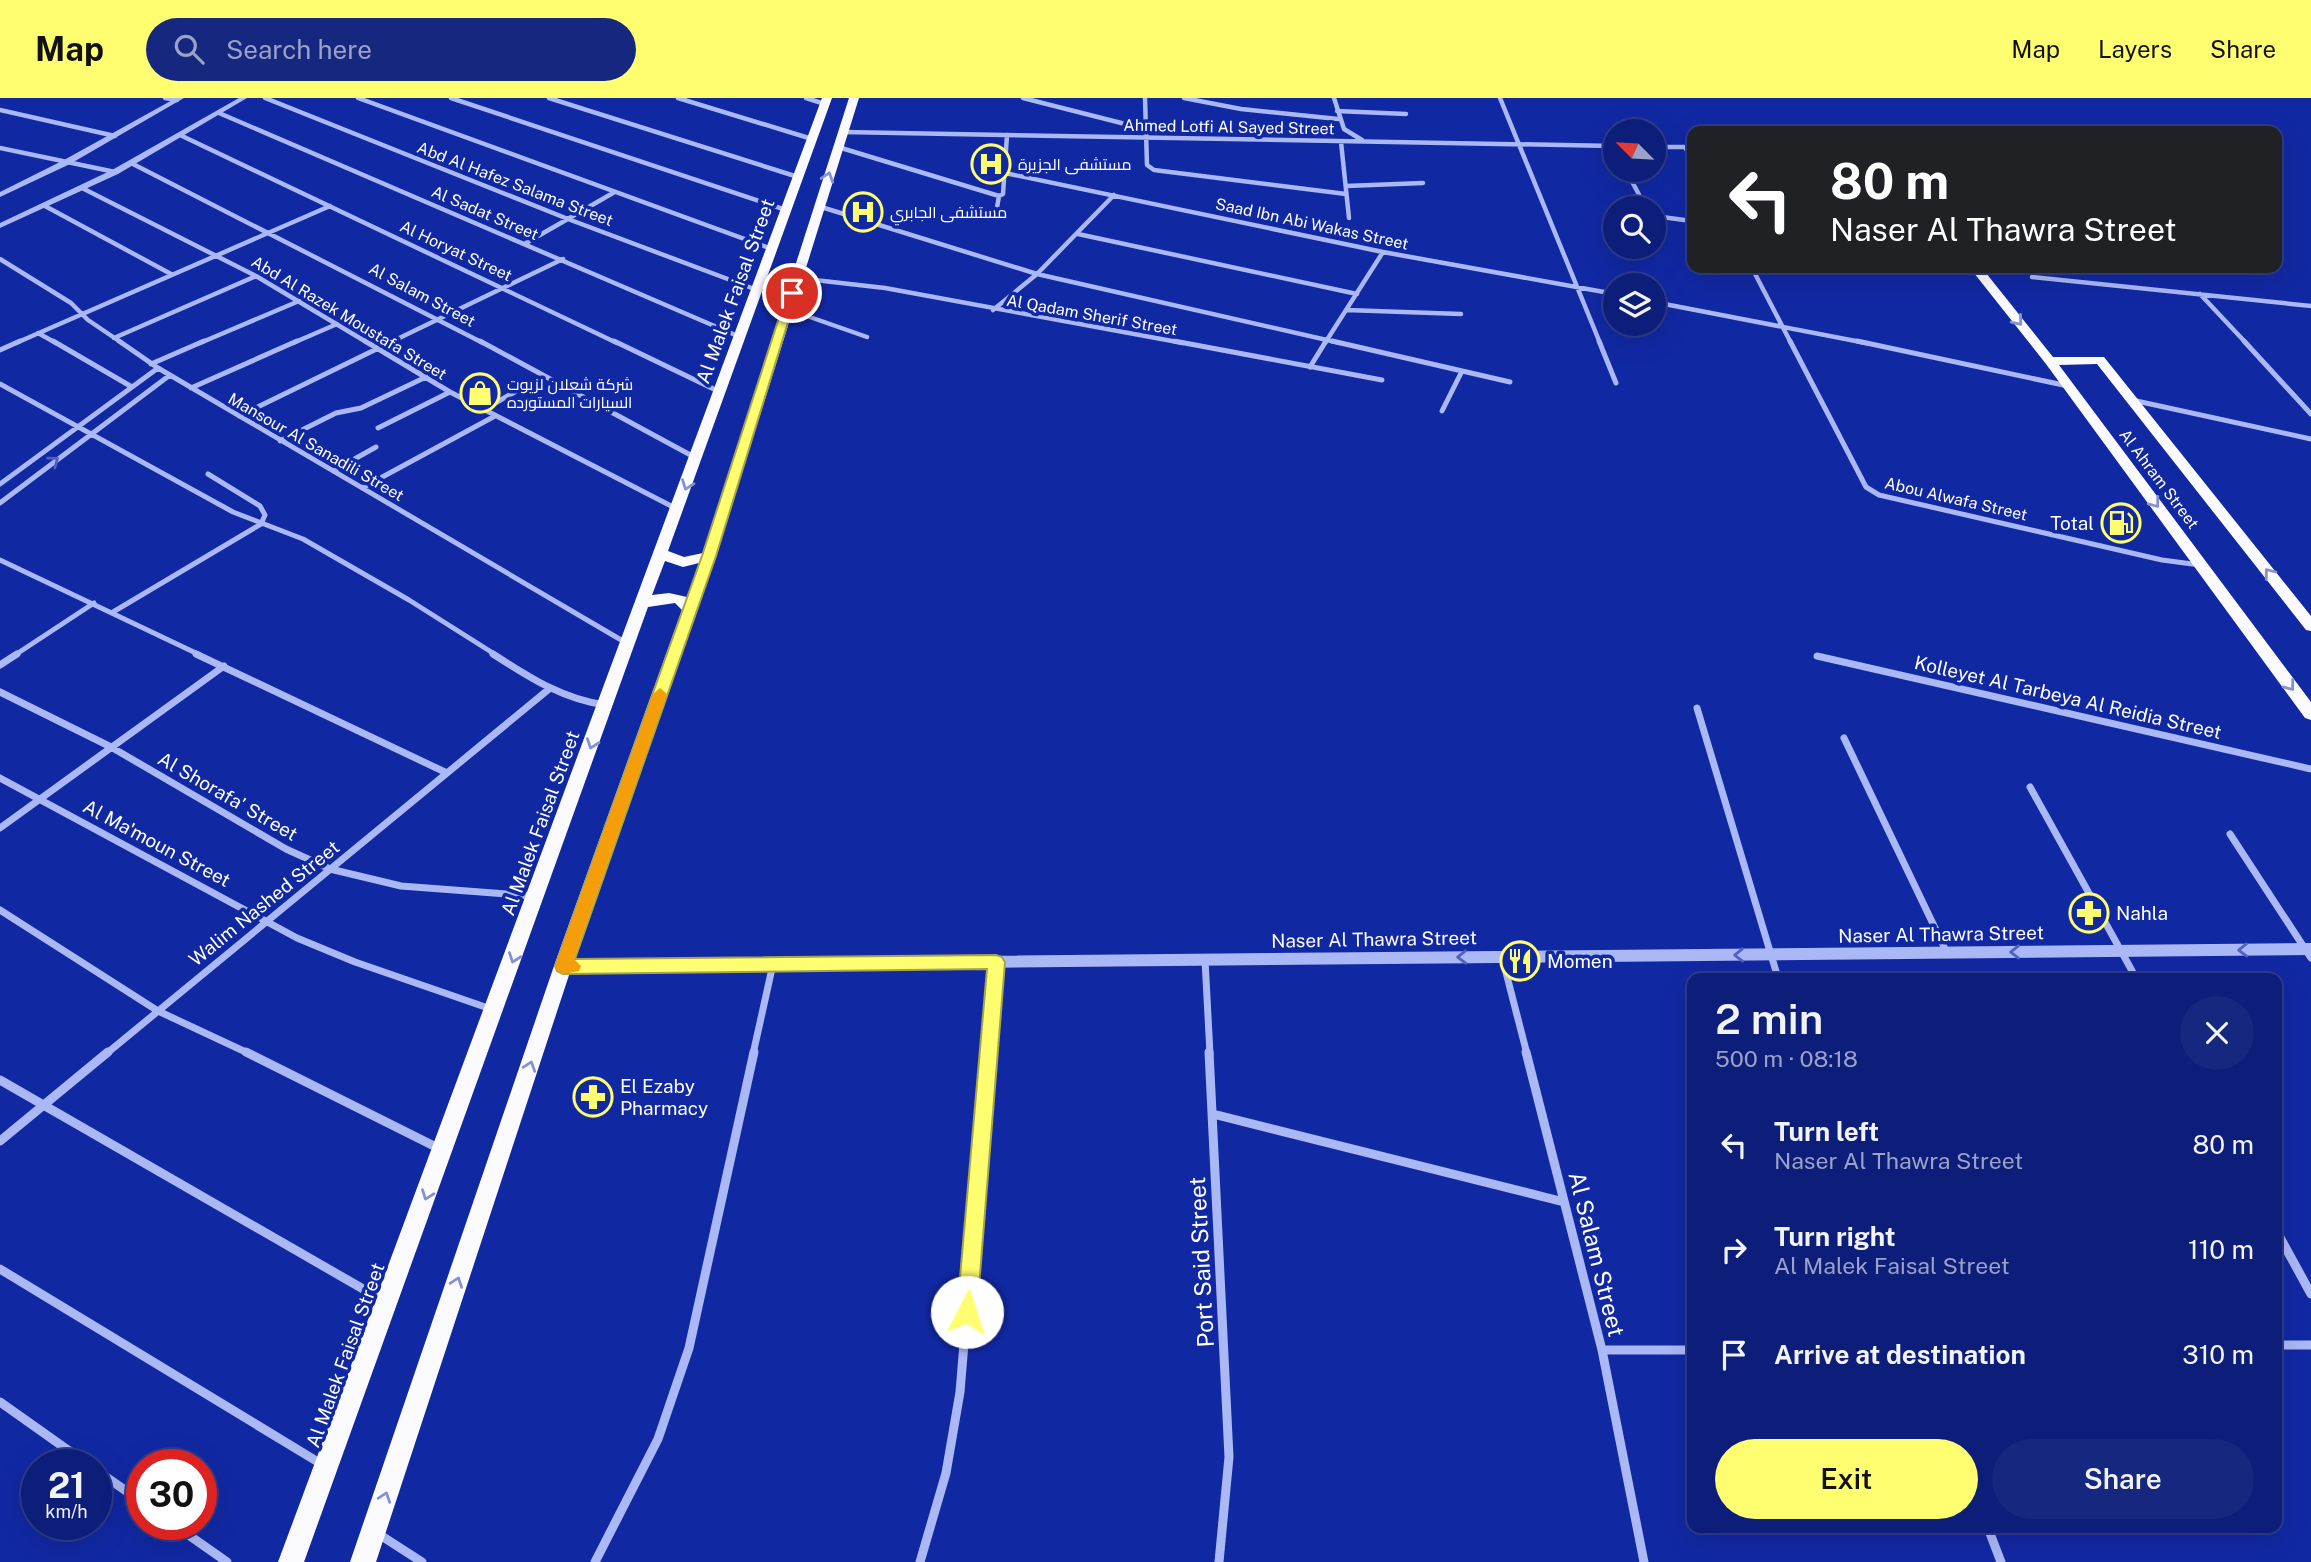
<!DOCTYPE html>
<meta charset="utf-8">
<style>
body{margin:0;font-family:"Public Sans",Cairo,sans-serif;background:#16277f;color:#f1f3f6;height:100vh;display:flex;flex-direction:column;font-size:26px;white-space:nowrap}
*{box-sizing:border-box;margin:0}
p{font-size:23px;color:#9aa2c7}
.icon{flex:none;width:38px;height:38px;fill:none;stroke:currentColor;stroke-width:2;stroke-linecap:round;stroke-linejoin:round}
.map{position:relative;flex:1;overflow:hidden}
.details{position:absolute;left:1687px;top:875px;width:595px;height:560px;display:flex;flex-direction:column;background:#0d1e7a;border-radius:14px;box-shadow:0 7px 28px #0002,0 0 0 2px #2d3c8b}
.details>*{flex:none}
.hud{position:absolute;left:1687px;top:28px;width:595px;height:147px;border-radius:14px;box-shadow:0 7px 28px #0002,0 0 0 2px #2d3c8b;background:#202124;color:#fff;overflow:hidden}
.needle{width:46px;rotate:294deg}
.buttons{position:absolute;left:1603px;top:21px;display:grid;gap:14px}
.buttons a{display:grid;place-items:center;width:63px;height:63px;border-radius:50%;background:#0d1e7a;box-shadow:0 7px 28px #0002,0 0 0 2px #2d3c8b;font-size:35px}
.speed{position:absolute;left:21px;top:1351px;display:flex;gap:14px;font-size:35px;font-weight:700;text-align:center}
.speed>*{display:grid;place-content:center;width:91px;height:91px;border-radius:50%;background:#0d1e7a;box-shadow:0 7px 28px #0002,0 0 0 2px #2d3c8b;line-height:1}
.speed small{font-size:18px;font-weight:400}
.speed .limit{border:10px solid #d22;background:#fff;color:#111}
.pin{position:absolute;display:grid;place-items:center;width:60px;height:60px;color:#fff;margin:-30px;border:4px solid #fff;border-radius:50%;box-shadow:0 2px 7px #0007}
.me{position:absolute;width:77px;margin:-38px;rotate:5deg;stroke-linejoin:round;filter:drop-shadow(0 0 5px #0008)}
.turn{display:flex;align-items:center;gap:24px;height:147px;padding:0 28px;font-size:32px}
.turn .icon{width:91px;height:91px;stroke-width:2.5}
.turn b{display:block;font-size:49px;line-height:60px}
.round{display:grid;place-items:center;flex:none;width:74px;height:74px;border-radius:37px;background:#16277f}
.overview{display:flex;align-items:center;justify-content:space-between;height:119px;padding:0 28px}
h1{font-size:42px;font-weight:600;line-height:52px}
.action{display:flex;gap:14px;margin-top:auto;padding:14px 28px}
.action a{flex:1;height:80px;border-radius:42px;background:#fffe70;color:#111;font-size:28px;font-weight:600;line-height:80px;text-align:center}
.action a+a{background:#16277f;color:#f1f3f6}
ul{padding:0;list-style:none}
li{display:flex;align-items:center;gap:21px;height:105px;padding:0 28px}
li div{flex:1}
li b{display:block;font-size:26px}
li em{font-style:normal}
header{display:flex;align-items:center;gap:42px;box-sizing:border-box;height:98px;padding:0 35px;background:#fffe70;color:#111}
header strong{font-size:33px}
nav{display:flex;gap:38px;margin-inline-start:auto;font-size:24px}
.search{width:490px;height:63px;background:#16277f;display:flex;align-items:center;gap:18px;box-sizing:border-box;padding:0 24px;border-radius:38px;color:#9aa2c7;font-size:26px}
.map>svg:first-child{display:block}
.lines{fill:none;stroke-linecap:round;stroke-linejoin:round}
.minor-far3{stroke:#abb8f6;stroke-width:4.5}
.minor-far2{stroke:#abb8f6;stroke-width:5}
.minor-far1{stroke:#abb8f6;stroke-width:7}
.minor{stroke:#abb8f6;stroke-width:9}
.tertiary{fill:#abb8f6;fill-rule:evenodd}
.primary{fill:#fafaff;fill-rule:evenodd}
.oneway{stroke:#8691d1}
.oneway2{stroke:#4f62c4}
.route{fill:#fffe70;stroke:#a6a549;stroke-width:2}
.slow{fill:#f59e0b}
.labels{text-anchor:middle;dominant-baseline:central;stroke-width:7;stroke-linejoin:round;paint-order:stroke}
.far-street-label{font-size:16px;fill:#fff;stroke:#1128a3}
.far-poi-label{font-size:16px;fill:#fff;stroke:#1128a3;text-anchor:start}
.street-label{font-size:19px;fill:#fff;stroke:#1128a3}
.poi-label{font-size:19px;fill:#fff;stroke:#1128a3;text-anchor:start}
.near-street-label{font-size:23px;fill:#fff;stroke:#1128a3}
</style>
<header>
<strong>Map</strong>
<div class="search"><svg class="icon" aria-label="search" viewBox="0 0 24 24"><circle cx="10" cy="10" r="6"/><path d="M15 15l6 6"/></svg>Search here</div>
<nav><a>Map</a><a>Layers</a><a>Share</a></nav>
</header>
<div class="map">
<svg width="2311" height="1464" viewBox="0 0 2311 1464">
<rect width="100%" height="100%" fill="#1128a3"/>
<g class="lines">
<!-- minor-far3 -->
<path class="minor-far3" d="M165,0l12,2
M265,0l303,121 189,71
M358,0l414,151
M451,0l335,112
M549,0l249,79
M678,0l134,41
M806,0l19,6
M1023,0l122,31
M1145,0l2,67 7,5 192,24
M1184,0l57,11 97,10
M1334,0l10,31 18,11
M1500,0l100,245
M0,12l115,26
M1337,13l69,3
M219,15l521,224
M843,34l772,14
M180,37l437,208
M1341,44l8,76
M838,49l161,49 4,-2 4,-59
M1654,49h38
M1685,49l7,12
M0,50l115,24
M131,65l352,180
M1626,72l20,38
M1005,75l378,79 232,42
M1346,88l77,-3
M82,90l174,88 112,67
M45,108l126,68
M818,108l219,68 303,69
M1654,118l38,5
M995,121l4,-23
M1078,136l279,60
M526,145l87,-50
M0,161l71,44 17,17 34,23
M1752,170l39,75
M2032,179l279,29
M797,180l88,10 298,55
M2200,196l46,49
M1654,204l212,41
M787,211l80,28
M993,212l44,-36 77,-79
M1346,212l115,4
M38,235l18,10
M114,240l142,-62
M16,245l314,-137
M200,245l99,-42
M293,245l44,-19
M389,245l174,-84
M1325,245l58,-91"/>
<!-- minor-far2 -->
<path class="minor-far2" d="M53,243l79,46
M119,243l39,27 470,276
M365,243l85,51 227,117
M480,243l216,117
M614,243l106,51
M1174,243l208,39
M1332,243l178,41
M1599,243l17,42
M1790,243l76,146 13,8 283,65 38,5
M1857,243l211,45
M2244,243l67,73
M0,252l20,-9
M151,266l53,-23
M1310,269l16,-26
M0,286l233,128 70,27 106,61 87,55
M191,290l106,-47
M2132,302l179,39
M483,312l60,-34
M1442,313l20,-40
M239,318l154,-75
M378,330l72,-36
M280,343l56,-28 25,-5 65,-31
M333,373l43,-24
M0,386l158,-116
M362,390l133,-72
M0,405l170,-128
M0,462l200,95
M113,514l148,-88 4,-9 -5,-9 -52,-32
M15,557l79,-52"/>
<!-- minor-far1 -->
<path class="minor-far1" d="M196,556l251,119
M493,556c36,23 69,45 112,51
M1817,558l494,113
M0,567l17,-11
M0,594l111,55 175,102 44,20 71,17 131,10
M1697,610l81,270
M1844,640l103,215
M0,680l297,160 58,24 136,47
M2030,689l106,191
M0,730l224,-162
M2230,736l81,124
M0,812l158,101 92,43
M1502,859l25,97
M1205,862l5,94
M106,956l443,-365
M753,956l20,-90
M988,956l8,-92"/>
<!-- minor -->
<path class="minor" d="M246,954l194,97
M1209,954l20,405 -10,105
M1526,954l76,298 42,212
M0,982l384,221
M1213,1016l351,88
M0,1043l108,-89
M2277,1134l34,62
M0,1171l323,196
M2277,1247h34
M1602,1252h90
M0,1304l89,63
M96,1372l46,32
M173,1426l54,38
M1988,1430l13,34
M377,1435l45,29
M595,1464l63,-123 31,-91 65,-296
M920,1464l26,-89 14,-81 28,-340"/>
<!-- tertiary -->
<path class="tertiary" d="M176,0h8l-114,66 -70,33v-5l64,-32z
M239,0h8l-129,76 -118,54v-5l112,-53z
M2311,845v12l-1748,17 -5,-2 -2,-4 2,-4 5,-2z"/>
<!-- primary -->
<path class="primary" d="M822,0h10l-164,453 16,6 19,-4 146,-455h10l-143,458 -144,410 -196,596h-26l204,-596 128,-356 -7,-7 -27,4 -344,955h-26zM665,463l18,6 16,-4 -12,34 -18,-4 -17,2z
M1970,170h12l71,89h51l207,259v15l-5,-1 -209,-266 -38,1 252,337v18l-6,-2 -259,-354z"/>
</g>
<!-- one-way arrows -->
<defs><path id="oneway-chevron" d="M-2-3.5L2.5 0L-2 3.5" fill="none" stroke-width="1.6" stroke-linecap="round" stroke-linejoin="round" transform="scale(1.75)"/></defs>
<g class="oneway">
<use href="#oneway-chevron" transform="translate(828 79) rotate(-72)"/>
<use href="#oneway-chevron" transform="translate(2018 223) rotate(51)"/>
<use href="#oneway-chevron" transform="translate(687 387) rotate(110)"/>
<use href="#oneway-chevron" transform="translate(2155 405) rotate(53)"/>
<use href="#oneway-chevron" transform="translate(2269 475) rotate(-128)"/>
<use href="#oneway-chevron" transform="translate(2290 588) rotate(53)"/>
<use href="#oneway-chevron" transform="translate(592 646) rotate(110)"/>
<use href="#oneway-chevron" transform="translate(514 860) rotate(110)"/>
<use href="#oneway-chevron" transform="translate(530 968) rotate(-71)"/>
<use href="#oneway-chevron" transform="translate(427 1097) rotate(110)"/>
<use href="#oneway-chevron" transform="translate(457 1184) rotate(-71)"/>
<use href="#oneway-chevron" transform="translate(385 1399) rotate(-71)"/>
</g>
<g class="oneway2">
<use href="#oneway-chevron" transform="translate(54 363) rotate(-37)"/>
<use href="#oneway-chevron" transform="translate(2243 852) rotate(179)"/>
<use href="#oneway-chevron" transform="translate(2015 854) rotate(179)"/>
<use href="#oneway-chevron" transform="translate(1739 857) rotate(179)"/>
<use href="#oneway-chevron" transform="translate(1462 859) rotate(179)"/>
</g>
<!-- route -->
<path class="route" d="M792,192l5,3 -81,263 -141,403 421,-4 6,2 3,5 -28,350 -3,7 -7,3 -7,-3 -3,-7 30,-343 -424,5 -6,-3 -2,-5 147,-410 85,-263z"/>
<!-- slow -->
<path class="slow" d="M660,590l7,6 -93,265 7,7 -2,5 -16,3 -6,-3 -2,-5 98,-272z"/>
<!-- icons -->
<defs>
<g id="hospital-ring" transform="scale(2.0125)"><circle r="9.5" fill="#1128a3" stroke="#fffe70" stroke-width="1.5"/><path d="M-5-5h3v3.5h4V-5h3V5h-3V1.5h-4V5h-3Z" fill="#fffe70"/></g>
<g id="shop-ring" transform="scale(2.0125)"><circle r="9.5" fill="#1128a3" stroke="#fffe70" stroke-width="1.5"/><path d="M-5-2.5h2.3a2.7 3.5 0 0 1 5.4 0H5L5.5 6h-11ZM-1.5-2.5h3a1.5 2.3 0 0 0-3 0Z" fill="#fffe70"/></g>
<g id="fuel-ring" transform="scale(2.0125)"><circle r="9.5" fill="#1128a3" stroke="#fffe70" stroke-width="1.5"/><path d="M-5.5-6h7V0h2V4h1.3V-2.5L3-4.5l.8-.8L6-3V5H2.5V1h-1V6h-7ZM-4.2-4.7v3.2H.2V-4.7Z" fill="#fffe70"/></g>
<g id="pharmacy-ring" transform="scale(2.0125)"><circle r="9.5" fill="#1128a3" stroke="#fffe70" stroke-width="1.5"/><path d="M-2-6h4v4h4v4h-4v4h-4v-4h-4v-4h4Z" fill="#fffe70"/></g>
<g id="restaurant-ring" transform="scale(2.0125)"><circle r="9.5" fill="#1128a3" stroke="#fffe70" stroke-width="1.5"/><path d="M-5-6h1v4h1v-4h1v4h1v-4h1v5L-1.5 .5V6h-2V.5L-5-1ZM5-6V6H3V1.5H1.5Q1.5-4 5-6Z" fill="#fffe70"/></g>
</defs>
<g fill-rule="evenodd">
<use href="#hospital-ring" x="991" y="66"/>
<use href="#hospital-ring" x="863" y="114"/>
<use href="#shop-ring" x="480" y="295"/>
<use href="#fuel-ring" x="2121" y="425"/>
<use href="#pharmacy-ring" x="2089" y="815"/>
<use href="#restaurant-ring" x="1520" y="863"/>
<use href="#pharmacy-ring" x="593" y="999"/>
</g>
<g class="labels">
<!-- far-street labels -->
<g class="far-street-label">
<text transform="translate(1229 29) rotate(1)">Ahmed Lotfi Al Sayed Street</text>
<text transform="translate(515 86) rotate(21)">Abd Al Hafez Salama Street</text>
<text transform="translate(485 115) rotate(23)">Al Sadat Street</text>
<text transform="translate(1312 126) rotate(12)">Saad Ibn Abi Wakas Street</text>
<text transform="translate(456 153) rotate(25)">Al Horyat Street</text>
<text transform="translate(422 197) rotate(28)">Al Salam Street</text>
<text transform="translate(1092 217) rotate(10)">Al Qadam Sherif Street</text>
<text transform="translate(349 220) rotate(31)">Abd Al Razek Moustafa Street</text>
<text transform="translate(316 349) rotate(30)">Mansour Al Sanadili Street</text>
<text transform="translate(2159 381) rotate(53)">Al Ahram Street</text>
<text transform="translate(1956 401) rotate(13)">Abou Alwafa Street</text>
</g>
<!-- far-poi labels -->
<g class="far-poi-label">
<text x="1018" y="66">مستشفى الجزيرة</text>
<text x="890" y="114">مستشفى الجابري</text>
<text x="507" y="286">شركة شعلان لزيوت<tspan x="507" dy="18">السيارات المستورده</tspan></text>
</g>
<!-- street labels -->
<g class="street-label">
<text transform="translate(735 193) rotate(-70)">Al Malek Faisal Street</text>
<text transform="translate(2068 599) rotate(13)">Kolleyet Al Tarbeya Al Reidia Street</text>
<text transform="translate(228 698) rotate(30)">Al Shorafa' Street</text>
<text transform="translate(540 725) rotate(-70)">Al Malek Faisal Street</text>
<text transform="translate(157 745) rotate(28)">Al Ma'moun Street</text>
<text transform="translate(264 805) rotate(-39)">Walim Nashed Street</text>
<text transform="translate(1941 836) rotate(-1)">Naser Al Thawra Street</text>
<text transform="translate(1374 841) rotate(-1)">Naser Al Thawra Street</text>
<text transform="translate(345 1257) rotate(-70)">Al Malek Faisal Street</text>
</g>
<!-- poi labels -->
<g class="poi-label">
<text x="2094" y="425" text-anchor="end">Total</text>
<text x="2116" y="815">Nahla</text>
<text x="1547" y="863">Momen</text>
<text x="620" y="988">El Ezaby<tspan x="620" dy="22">Pharmacy</tspan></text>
</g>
<!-- near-street labels -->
<g class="near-street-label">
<text transform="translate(1597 1156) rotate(76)">Al Salam Street</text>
<text transform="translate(1201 1164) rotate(-93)">Port Said Street</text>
</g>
</g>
</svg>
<div class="buttons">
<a><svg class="needle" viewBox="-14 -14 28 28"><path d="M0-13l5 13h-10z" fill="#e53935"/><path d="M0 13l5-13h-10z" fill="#9aa2c7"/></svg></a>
<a><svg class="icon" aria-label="search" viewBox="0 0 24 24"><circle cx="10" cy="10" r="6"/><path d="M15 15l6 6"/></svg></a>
<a><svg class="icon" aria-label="layers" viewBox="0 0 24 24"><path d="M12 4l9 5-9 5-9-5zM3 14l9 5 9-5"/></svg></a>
</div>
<div class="speed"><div>21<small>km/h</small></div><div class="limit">30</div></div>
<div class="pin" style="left:792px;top:195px;background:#d93025"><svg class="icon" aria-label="arrive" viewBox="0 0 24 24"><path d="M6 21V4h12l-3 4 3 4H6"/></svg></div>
<svg class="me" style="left:967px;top:1214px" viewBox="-20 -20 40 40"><circle r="19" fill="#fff"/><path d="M0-13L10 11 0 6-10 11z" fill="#fffe70"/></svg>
<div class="hud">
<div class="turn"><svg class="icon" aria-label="left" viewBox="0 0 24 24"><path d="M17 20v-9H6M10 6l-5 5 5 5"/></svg><div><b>80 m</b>Naser Al Thawra Street</div></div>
</div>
<section class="details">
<div class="overview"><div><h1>2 min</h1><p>500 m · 08:18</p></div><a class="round"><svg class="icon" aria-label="close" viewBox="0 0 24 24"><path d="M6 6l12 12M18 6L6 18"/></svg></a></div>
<ul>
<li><svg class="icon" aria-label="left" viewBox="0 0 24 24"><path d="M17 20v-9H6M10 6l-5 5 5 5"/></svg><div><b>Turn left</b><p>Naser Al Thawra Street</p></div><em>80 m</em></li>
<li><svg class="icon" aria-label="right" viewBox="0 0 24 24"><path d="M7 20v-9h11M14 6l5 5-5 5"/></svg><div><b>Turn right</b><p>Al Malek Faisal Street</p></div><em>110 m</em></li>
<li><svg class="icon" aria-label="arrive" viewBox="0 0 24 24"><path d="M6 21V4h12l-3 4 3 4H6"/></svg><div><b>Arrive at destination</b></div><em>310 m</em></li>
</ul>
<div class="action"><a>Exit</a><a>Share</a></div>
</section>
</div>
